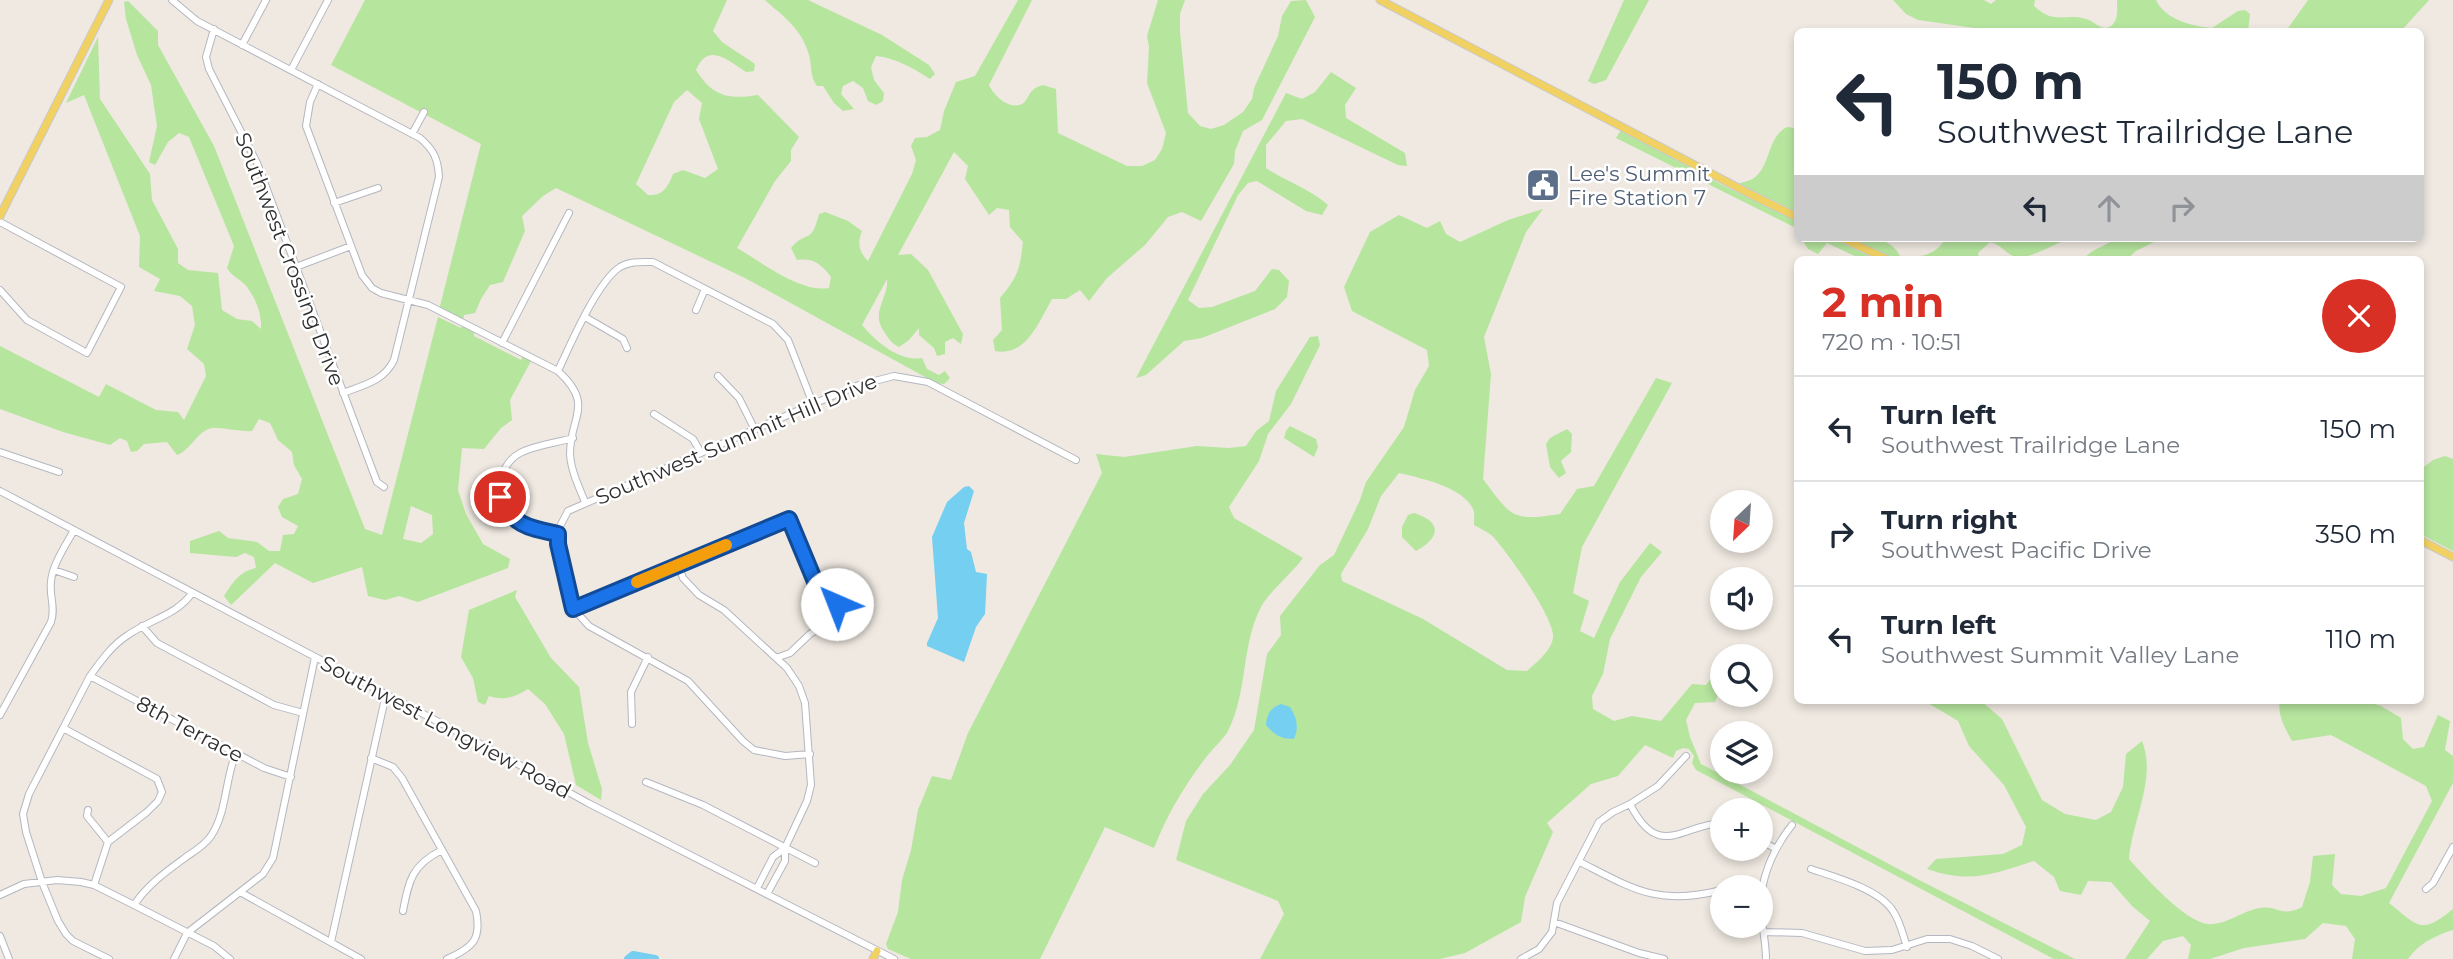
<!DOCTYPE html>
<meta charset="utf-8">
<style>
body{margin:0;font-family:Montserrat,sans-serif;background:#f2f2f3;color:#1f2937;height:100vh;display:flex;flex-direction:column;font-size:26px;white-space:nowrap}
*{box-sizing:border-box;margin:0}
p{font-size:23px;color:#747a83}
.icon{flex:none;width:38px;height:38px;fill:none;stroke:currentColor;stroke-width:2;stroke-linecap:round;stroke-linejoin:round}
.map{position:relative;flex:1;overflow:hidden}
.drawer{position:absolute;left:1794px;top:256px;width:630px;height:448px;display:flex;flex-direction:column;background:#fff;border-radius:10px;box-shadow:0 4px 10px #0003}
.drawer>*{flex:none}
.banner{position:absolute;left:1794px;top:28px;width:630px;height:214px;border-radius:10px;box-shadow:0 4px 10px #0003;background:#fff;color:#1f2937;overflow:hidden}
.needle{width:46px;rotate:205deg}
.tools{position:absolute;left:1710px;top:490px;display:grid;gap:14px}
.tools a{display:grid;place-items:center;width:63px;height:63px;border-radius:50%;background:#fff;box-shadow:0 4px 10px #0003;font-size:35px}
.pin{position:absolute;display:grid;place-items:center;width:60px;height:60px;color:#fff;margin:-30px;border:4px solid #fff;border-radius:50%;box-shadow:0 2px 7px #0007}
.me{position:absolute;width:77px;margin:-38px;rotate:316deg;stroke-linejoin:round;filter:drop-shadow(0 0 5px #0008)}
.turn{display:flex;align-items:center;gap:24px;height:147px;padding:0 28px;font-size:32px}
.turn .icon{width:91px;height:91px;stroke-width:2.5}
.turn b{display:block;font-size:49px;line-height:60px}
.lanes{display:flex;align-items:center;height:66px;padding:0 28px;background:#0003;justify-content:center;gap:35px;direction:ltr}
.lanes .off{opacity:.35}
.round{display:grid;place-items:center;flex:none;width:74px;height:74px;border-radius:37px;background:#f2f2f3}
.headline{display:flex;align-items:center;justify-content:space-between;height:119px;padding:0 28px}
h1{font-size:42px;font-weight:700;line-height:52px;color:#d93025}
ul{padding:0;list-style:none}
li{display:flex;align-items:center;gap:21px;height:105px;padding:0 28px;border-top:2px solid #e0e1e3}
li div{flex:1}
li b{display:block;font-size:26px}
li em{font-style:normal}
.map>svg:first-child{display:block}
.green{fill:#b6e59e;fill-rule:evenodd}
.water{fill:#75cff0}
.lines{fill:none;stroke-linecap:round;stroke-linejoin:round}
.river{stroke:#75cff0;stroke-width:8}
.minor-casing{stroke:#b4b7c1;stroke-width:8}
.major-casing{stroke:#c9c9c9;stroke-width:9}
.minor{stroke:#fff;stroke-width:6}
.major{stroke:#f2d163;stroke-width:7}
.route-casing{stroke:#114b97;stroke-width:18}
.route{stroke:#1a73e8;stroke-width:12}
.slow{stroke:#f59e0b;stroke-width:12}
.labels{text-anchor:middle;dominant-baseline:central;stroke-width:5;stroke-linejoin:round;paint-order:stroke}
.service-label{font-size:21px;fill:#4e5e75;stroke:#fff;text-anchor:start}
.street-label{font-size:21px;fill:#2e2e2e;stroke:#fff}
</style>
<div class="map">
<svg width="2453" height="959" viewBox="0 0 2453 959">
<rect width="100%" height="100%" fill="#efe9e1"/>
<!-- green -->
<path class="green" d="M365,0h362l-14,31 9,11 33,22 -1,7 -8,1c-17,-11 -38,-31 -50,-2 16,26 32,30 62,25l41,42 -8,13v11l-16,20 -38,67c24,14 64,45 92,40l2,-11c-10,-13 -17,-19 -34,-17l-6,-12c16,-19 20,-2 28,-34l6,-2 23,9 14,10c-5,12 -3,21 6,30l44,-87 4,-14 -5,-14 4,-8 12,-1 13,-7 4,-19 12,-29 19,-6 43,-76h14l-43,85c5,11 20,25 33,19 6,-4 6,-10 11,-14 3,-3 7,-4 10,-5l13,4 2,44 69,33h15l13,-6 7,-11 4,-16 -19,-50 2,-36 -2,-11 11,-36h27l-5,14v18l8,81 12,13 11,3 13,-4 19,-13 9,-13 2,-11 24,-52 4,-20 9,-15 15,-1 9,17 -53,103 -19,11 -8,20 -1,13 -33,57 -19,-9 -14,5 -23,28 -38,33 -18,23 -9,-11 -14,9h-14c-13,23 -26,58 -57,52l-2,-11 9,-10 -2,-32c18,-21 20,-29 23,-56l-13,-15 -1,-17 -12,-2 -8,7 -24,-36 3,-13 -14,-14 -56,103 13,-1 17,16 35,64 -2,10 -8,-6 -8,4v12l-8,2 -3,-8 -15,-13v-7l-10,12 -10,7c-8,-4 -11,-9 -16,-17 -12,-18 6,-33 4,-51l-25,46c14,17 38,37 60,33l5,11 12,6 6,-4 5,7 -6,6 -8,-1 -191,-105 -189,-90 -13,8 -21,20 3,15 -22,51 -13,3 -9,14 -6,14 -11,2 -1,7 -24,-12 42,-166 -150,-79zM687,90l15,13 -3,16 19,50 -13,9 -22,-8 -10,4c-5,13 -10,22 -25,21l-12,-11 38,-82z
M765,0h43l74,35 47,30 6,9 -5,5c-17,-11 -34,-21 -54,-23l-5,11 3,13 10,13 -1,8 -7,4 -8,-4 -5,-13 -10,-7 -10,5 -2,8 13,15 -11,2 -9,-8 -11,-17h-6c-7,-9 -5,-20 -8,-31 -7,-26 -25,-38 -44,-55z
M1624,0h25l-43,80 -12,4 -6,-3z
M1893,0h91l7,4 5,-4h39l-1,6c20,19 31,7 52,13 9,2 15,13 25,7 8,-6 6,-18 6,-26h39c9,20 36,26 56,28l26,-17 7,-1 5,4 -2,18h-246l-84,-12 -12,-6z
M2308,0h121l-28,31h-115z
M128,1l30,30v14l56,101 151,383 17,6 56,-218 23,11 1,-2 12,6v4l47,24 1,-3 9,4 -21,39 2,20 -11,8 -17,21 -22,-1 -4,42 8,24 17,30 27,15 -2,9 -90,34 -19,-6 -14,4 -17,-4 -6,-29 -49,16 -38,-20 -44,42 -7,-9c8,-13 16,-25 32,-28l-2,-11 -9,-4 -9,4 -46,-4v-12l29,-10 9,7 29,4 12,9h11l3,-16 11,-1 4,-8 -16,-9 -4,-10 5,-8 15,-5 4,-15 -8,-14 -2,-13 -14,-12 -8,-17 -11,-4 -7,12c-11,1 -32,-4 -40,-3 -15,3 -21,22 -35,27l-10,-13 -23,2 -7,7 -6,1 -4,-11 -7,-3 -10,7 -47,-13 -63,-23v-63l99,51 7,-13 50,26 22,2 6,8 22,-44 -2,-12 -17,-15 8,-24 -3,-19 -12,-10 -26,-5 6,-12 -21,-12 1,-31 -56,-141 -18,8 32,-66 2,62 50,75 2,26 26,49v14l10,7 30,3 4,37 15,9 15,2 9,8c1,-15 -5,-30 -14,-42 -6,-8 -15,-10 -20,-19l7,-22 -45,-109 -10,-4 -11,9 -13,23 -6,-3 8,-36 -6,-41 -14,-30 -11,-36 -2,-17zM411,506l21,9 1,19 -12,9 -18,-4z
M1331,72l25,16 -11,17 1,13 59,35 2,13 -9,-1 -96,-46 -16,2 -20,24v23c21,14 44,21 62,37l-6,10 -16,-4 -49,-30 -9,2 -10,12 -50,105 11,8 13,-1 43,-16 17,-22 7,1 10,11 -2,16 -12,12 -73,29 -18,3 -38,34 -10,3 150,-285 16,6 13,-7z
M1787,127l8,1 2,4v80l-59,-28c4,-2 12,-3 16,-6 17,-12 13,-41 33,-51z
M1621,130l103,56 73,35v11l-3,-5 -178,-89z
M1543,209l-17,23 -42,105 7,37 -8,105c28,37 28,43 77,35l17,-25 17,-3 62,-108 16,5 -90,164 -9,46 16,8 -9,30 14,7 26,-56 30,-39 12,9 -21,25 -31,62 -7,35 -11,22 1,13 21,12 18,-5 29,5 31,-37 14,1 16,-21v21l-7,17 -20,1 -9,17 4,17 11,27 220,117 154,78h-21l-358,-189 -4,-7 2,-7 -5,-7 -6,-1 -7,3 -3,7 -28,-13 -27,31 -27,8 -44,39 6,9 -28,65 -4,25 -56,31 -25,6h-180l24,-45 -6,-13 -102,-41 10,-39 17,-27 27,-29 24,-35 13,-76 14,-19 -1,-19 40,-51 14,-10 26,-55 6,-18 38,-55 11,-37 14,-24 -2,-16 -75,-39 -8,-24 26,-55 29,-17 28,13 13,-7 6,13 14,8 48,-22zM1399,473c22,5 64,14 74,36 2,4 1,11 1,16 7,4 17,8 22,15 13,15 60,80 57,98 -2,13 -17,25 -26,33l-20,-1 -84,-51 -81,-38 -1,-7 27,-45 13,-33z
M1801,238h31l43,21h-14l-34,-16 -9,11 -10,-5z
M1850,238c19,0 41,-1 50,18 21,2 35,0 46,-18h123c-11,5 -44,23 -54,19 -10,-4 -13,-12 -25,-15l-12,11 1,6h-86z
M2115,238h47l-26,13 -9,8h-43c8,-11 22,-12 31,-21z
M1318,336l2,9 -29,59 -23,30 -9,27 -30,46 5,11 69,40c-11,15 -34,34 -42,49 -20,38 -13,85 -33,124 -6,10 -17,19 -24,29 -21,28 -37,55 -50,88l-49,-21 -65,132h-129l-23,-10 -2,-5 12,-32 4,-32 9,-30 7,-40 14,-34 19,4 17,-47 134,-260 -6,-19 28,3 73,-11 32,2 17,-2 10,-15 13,-10 7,-30 34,-54z
M1290,426l26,13 2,8 -4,10 -30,-19 2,-7z
M1567,429l5,5 -1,18 -10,9 5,12 -7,5 -9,-11 -4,-23 4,-6z
M2445,456l8,3v92l-33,-17v-64l13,-10z
M1414,513c29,9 26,25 2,38l-14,-14v-10l6,-12z
M517,590l-2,7 36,61 28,29 9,56 14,46 -1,11 -25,-15 -12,-51 -19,-30 -17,-15c-13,8 -23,12 -39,7l-4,9 -7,-3 -5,-24 -12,-21 8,-47z
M1923,700h57l22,19 40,81 23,14 31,6 15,-8 12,-25 3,-33 16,-13c15,37 -10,80 -13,118 15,17 56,63 79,65 17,2 36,-14 52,-16 18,-3 20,10 42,-1l8,-25 3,-26 22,-2 -3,31 9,9 20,2 25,-8 46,-87 -6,-15 -95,-51 -39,6c-7,-13 -15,-26 -12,-41h81l20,6 20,12 2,21 10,10 11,-2 14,-32 12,6 -5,29 8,6v27l-64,120c30,24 32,32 64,6v21c-17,5 -35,14 -45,29h-56l3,-20 -9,-13 -23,-3 -18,16 -61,9 -34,11h-22l3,-14 -8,-9 -20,5 -16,18h-22l25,-38 -18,-15 -21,-24 -23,-1 -7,14 -21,-4 -6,-14 -20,-16c-41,13 -64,23 -107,8l9,-10 67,-5 19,-9 4,-18 -22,-42 -35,-39 -11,-25z"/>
<!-- water -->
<path class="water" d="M969,486l5,5 -10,32 3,26 4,3 5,20 11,2 -2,40 -9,13 -12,35 -37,-16v-3l11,-25 -6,-81 15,-35 17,-15z
M1281,704l9,3c7,11 9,20 4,32 -13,0 -20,-4 -28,-14 1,-11 4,-17 15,-21z"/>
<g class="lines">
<!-- river -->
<path class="river" d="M628,959l5,-4 22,4"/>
<!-- minor casing -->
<g class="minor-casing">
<path id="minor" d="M172,0l25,21 223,117c14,12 18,21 19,39l-45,183c-10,21 -30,25 -51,33
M214,29l-8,28 3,12 48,94 120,319 7,5
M242,45l24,-45
M291,70l37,-70
M318,84l-8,18 -4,24 56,149 10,13 9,5 47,12 130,66c37,34 12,45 12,83 1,17 9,33 15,48
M412,134l12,-22
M334,203l44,-15
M0,222l121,65 -34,66 -60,-33 -27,-30
M296,267l55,-21
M696,310l9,-21
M585,317l38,22 4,9
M502,343l67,-130
M558,371c12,-26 39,-89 62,-104 10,-6 21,-5 33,-5l120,62 15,16 25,64
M718,376l21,22 16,32
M654,414l39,25 8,14
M0,452l59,20
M0,491l507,267 81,45 306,156
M558,534c-14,-3 -34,-5 -46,-15 -19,-17 -15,-54 8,-66 15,-8 36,-10 53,-15
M678,565l5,13 16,17 25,15 63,58 12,18 6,17 6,82 -4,16 -22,47v13l-18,33
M54,570l20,7
M573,609l216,-90 27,65 21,20
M836,618l5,4h8l7,-7c0,-12 -9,-17 -19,-11
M142,626l15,17 32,17 85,45 29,8
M776,658l14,-5 20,-19 26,-16
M90,676l174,92 27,9
M0,715l51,-93c5,-14 -2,-26 0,-40 1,-17 15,-37 23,-52
M632,724l-1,-32 17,-35
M63,728l94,51 5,13 -4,9 -11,11 -39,30 -14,43
M810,754l-25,2 -31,-6 -11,-9 -55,-60 -99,-55 -19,-21 -12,-62 1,-15 9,-17 245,-107 46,-19 35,-9 34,6 148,78
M371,758l22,9 9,11 74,133c6,29 -4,37 -29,48
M646,782l57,23 112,58
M1630,804c29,57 51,21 92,19
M88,810l-1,6 21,26
M1760,840l16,9
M1580,862c55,28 78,44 142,28
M1811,869c24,8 68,20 82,42 7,10 10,24 14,36
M757,888l16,-31 12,-9
M2426,889l7,-6 20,-36
M240,892l121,67
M0,895l24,-11 33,-4 24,2 13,3 40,20 80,41 16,13
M134,905c14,-21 33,-34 52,-48 9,-6 19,-12 25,-21 16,-24 14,-57 25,-83
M403,911c6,-31 9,-46 39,-61
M1554,922l85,31 25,6
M1764,932l38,1 63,18 27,-1 35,-11h23l22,7 26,13
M0,936l9,23
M331,942l55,-248
M109,959l-36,-18 -7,-7 -8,-13 -16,-39 -16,-50 -3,-18 6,-20 61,-118c11,-15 22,-31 38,-41 21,-15 49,-20 64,-42
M174,959l13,-26 76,-59 10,-16 42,-201
M1521,959l18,-10 13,-17 5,-29 42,-81 14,-10 17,-8 28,-18 28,-30
M1766,959c0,-15 -3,-29 -5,-43 -3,-33 11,-66 31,-91"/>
</g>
<!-- major casing -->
<g class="major-casing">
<path id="major" d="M1380,0l372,195 45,22
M0,216l109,-216
M1842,238l44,21
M2420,540l33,17
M873,959l4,-8"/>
</g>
<!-- minor -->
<use href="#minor" class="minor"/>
<!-- major -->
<use href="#major" class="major"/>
</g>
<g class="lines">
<!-- route casing -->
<g class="route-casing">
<path id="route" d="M500,497c13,29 29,31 58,37v10l15,65 216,-90 27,65 21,20"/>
</g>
<!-- route -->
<use href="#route" class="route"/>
<!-- slow -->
<path class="slow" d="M637,582l89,-37"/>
</g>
<!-- icons -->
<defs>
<g id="civic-square" transform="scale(1.75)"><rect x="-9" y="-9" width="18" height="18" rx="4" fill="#5c6f8a" stroke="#fff"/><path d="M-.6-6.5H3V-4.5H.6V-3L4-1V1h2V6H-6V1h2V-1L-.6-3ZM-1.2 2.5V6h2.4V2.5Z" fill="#fff"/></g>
</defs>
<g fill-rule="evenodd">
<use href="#civic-square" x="1543" y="185"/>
</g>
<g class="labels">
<!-- service labels -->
<g class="service-label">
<text x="1568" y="173">Lee's Summit<tspan x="1568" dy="24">Fire Station 7</tspan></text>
</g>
<!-- street labels -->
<g class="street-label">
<text transform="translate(290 259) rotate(69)">Southwest Crossing Drive</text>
<text transform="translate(736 439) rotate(-23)">Southwest Summit Hill Drive</text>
<text transform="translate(446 727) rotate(28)">Southwest Longview Road</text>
<text transform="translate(190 729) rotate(28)">8th Terrace</text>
</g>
</g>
</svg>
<div class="tools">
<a><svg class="needle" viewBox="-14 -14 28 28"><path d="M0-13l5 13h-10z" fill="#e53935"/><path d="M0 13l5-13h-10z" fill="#747a83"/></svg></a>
<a><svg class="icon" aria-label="sound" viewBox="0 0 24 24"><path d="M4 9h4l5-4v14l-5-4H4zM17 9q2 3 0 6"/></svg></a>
<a><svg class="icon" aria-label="search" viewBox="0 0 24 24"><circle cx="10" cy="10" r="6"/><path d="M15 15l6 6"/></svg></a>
<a><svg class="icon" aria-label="layers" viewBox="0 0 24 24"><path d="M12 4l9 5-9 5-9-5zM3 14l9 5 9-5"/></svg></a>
<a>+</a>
<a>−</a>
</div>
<div class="pin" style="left:500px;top:497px;background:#d93025"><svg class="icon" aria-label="arrive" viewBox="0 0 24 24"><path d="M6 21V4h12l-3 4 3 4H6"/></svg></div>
<svg class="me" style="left:837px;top:604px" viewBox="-20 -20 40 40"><circle r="19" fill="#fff"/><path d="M0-13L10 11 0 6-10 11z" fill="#1a73e8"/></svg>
<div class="banner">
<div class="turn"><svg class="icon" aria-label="left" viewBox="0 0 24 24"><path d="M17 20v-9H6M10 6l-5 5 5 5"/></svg><div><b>150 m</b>Southwest Trailridge Lane</div></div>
<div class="lanes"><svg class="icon" aria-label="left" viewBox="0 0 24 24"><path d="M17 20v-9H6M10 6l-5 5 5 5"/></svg><svg class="icon off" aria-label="ahead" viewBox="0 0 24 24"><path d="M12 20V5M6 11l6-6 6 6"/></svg><svg class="icon off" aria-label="right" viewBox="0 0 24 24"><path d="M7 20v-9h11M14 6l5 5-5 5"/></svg></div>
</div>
<section class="drawer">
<div class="headline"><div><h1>2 min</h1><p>720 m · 10:51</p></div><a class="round" style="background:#d93025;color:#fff"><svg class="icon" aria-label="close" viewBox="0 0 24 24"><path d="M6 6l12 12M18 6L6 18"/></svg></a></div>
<ul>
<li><svg class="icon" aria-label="left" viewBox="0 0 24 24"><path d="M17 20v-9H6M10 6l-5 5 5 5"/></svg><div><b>Turn left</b><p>Southwest Trailridge Lane</p></div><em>150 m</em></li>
<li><svg class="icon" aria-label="right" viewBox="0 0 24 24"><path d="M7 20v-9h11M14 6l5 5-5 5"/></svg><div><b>Turn right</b><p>Southwest Pacific Drive</p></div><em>350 m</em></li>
<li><svg class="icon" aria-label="left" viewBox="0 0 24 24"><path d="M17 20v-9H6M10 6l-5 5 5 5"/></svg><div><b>Turn left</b><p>Southwest Summit Valley Lane</p></div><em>110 m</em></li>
</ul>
</section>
</div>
